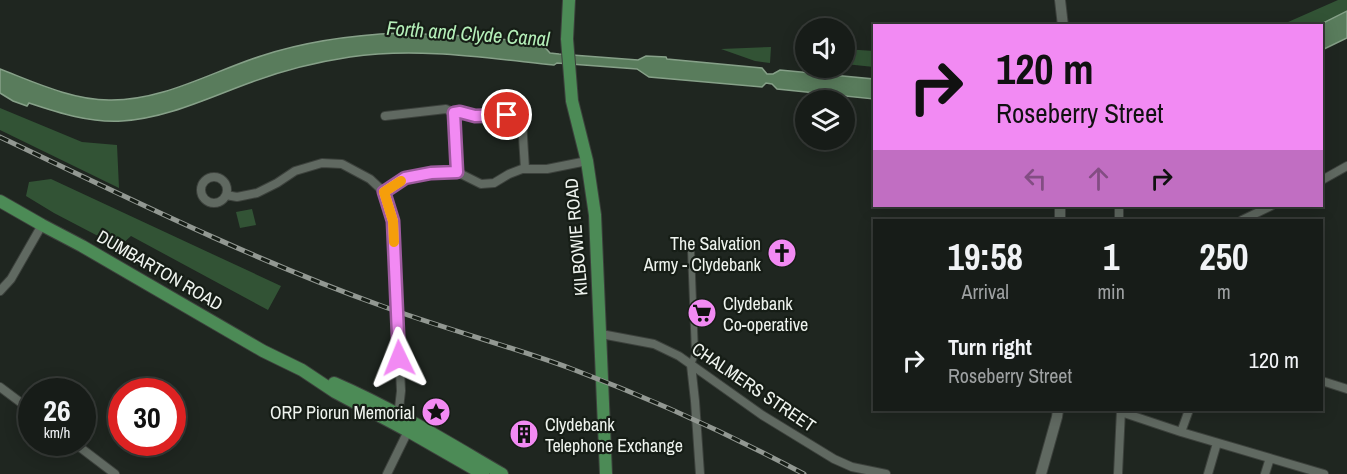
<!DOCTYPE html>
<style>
body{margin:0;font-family:"Archivo Narrow",sans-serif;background:#242925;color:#f1f3f6;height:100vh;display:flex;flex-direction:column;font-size:22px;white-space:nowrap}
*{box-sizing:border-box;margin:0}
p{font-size:20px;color:#9ea1a2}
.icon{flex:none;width:33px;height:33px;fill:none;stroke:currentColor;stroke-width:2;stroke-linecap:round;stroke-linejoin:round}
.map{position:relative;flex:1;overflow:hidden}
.details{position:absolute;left:873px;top:219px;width:450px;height:192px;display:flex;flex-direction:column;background:#171c18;border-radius:0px;box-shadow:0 3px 15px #0003,0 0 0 2px #363a37}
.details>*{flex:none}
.guide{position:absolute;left:873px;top:24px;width:450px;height:183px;border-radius:0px;box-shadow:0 3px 15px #0003,0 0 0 2px #363a37;background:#f28af3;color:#111;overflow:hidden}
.fabs{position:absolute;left:795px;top:18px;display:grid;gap:12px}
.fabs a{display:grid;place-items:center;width:60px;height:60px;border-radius:50%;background:#171c18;box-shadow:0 3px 15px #0003,0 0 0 2px #363a37;font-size:30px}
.speed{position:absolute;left:18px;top:378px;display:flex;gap:12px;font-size:30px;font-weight:700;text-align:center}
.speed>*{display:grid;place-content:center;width:78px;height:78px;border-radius:50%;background:#171c18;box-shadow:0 3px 15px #0003,0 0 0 2px #363a37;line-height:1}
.speed small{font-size:15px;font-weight:400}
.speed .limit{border:9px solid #d22;background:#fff;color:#111}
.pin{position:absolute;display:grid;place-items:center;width:51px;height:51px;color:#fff;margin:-26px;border:3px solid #fff;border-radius:50%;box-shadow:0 2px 6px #0007}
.me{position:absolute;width:66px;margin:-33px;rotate:358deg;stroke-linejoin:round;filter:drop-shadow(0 0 4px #0008)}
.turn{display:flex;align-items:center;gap:21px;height:126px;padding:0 24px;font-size:27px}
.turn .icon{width:78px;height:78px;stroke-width:2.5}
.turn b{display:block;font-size:42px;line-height:51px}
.lanes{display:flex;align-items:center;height:57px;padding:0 24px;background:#0003;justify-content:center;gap:30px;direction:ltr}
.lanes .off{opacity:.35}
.eta{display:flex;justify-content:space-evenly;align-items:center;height:102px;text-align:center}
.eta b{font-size:36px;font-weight:700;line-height:42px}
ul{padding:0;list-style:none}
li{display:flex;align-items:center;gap:18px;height:78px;padding:0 24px}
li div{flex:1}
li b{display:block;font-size:22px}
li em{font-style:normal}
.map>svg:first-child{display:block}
.green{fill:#325335}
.water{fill:#597c5c;stroke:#86a088;stroke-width:1.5}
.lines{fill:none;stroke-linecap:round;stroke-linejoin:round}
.pedestrian-casing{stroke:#3c413c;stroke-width:8}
.minor-casing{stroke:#3c413c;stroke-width:10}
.tertiary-casing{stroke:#3c413c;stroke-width:12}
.primary-casing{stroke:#3c413c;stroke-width:14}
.pedestrian{stroke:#606961;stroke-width:6}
.minor{stroke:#606961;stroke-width:8}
.tertiary{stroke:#606961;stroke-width:10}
.primary{stroke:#4c8b56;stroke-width:12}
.rail-casing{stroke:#929892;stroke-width:5}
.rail{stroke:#161d16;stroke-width:3;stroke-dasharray:9;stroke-linecap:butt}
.route-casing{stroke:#9d5a9e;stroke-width:15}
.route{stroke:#f28af3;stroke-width:10}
.slow{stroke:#f59e0b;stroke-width:10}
.labels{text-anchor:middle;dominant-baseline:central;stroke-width:4.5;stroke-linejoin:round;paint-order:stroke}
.street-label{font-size:18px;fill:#eff4ef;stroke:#161d16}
.poi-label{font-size:18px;fill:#eff4ef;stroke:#161d16;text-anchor:end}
.water-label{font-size:20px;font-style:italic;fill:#b5f0b9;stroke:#161d16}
</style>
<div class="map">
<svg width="1347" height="474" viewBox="0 0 1347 474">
<rect width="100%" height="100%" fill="#1f2620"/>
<!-- green -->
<path class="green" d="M1338,0h9v11l-28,14 -40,1z
M771,47l-1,16 -15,-2 -34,-12z
M844,49l30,2v16l-29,-3z
M0,108l82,34 35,3 2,43 -119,-58z
M51,179l230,107 -13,24 -137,-74 -12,11 -65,-34 -28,-17 3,-14z
M252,209l4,16 -16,3 -4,-16z"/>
<!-- water -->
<path class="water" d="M1347,11v27l-25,12v-24l-3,-1z
M400,33l68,3 73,7 9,10 9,1 79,6 8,-4 20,1 1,2 95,9 5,6h6l7,-4 94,9v20l-97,-10 -5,-5 -6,-1 -4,4 -113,-10 -12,-8 -80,-6 -3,2c-67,-7 -137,-18 -204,-8 -33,5 -66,13 -98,25 -42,15 -84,36 -130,39 -32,2 -63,-8 -93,-18l-2,3 -14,-5 -13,-8v-24c34,13 72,31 109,31 54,1 102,-28 152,-44 45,-15 92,-21 139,-23z"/>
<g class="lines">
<!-- pedestrian casing -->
<g class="pedestrian-casing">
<path id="pedestrian" d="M691,365l4,-11 -4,-104"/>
</g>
<!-- minor casing -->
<g class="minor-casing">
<path id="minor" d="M454,113l6,-1 15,4 39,-1 8,6 3,48
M385,116l61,-7 8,4 3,59
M201 190a13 13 0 1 1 26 0a13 13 0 1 1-26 0Z
M1322,180l25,-14
M384,192l21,-13 26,-6 26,-1 24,12 13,-1 15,-9 13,-5h25l40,-8
M226,195l11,2 20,-4 20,-10 18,-12 27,-8 20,1 28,15 14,13 9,29 8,170 -3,26
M1119,220v-14
M1242,220l29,-14
M0,291l11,-12 31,-54
M601,334l53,10 25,12 83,59 72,44 18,8 34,7
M691,365l4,36 5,73
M1322,381l25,8
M0,387l32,24
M1121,412l60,20 143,42
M1181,432l8,-22
M73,442l42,32
M387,474l21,-43
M1118,474l3,-64
M1208,474l9,-31
M1265,474l5,-16"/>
</g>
<!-- tertiary casing -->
<g class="tertiary-casing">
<path id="tertiary" d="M1060,0l3,26
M1060,220v-14
M1041,474l16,-57 1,-7"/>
</g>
<!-- primary casing -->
<g class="primary-casing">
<path id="primary" d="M569,0l-2,39 5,62 15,60 8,54 11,259
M0,201l42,24 40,21 181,105 39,19 33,22 73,39 75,43
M334,383c58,25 113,59 168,91"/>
</g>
<!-- pedestrian -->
<use href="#pedestrian" class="pedestrian"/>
<!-- minor -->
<use href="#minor" class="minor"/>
<!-- tertiary -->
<use href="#tertiary" class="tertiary"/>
<!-- primary -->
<use href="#primary" class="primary"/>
<!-- rail casing -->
<g class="rail-casing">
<path id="rail" d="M0,137c126,60 251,122 382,169 63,23 128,40 190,63 80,30 157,65 232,105"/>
</g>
<!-- rail -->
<use href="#rail" class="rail"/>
</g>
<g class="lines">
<!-- route casing -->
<g class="route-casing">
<path id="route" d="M399,358l-6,-137 -9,-29 21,-14 26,-5 26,-1 -3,-59 6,-1 15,4 32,-1"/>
</g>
<!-- route -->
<use href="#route" class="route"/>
<!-- slow -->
<path class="slow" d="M394,242l-1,-21 -9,-29 17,-11"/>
</g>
<!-- icons -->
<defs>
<g id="church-disc" transform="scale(1.5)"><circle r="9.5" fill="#f28af3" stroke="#161d16"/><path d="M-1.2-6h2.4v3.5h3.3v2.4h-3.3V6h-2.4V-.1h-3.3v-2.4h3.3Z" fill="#111"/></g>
<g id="supermarket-disc" transform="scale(1.5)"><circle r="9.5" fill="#f28af3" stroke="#161d16"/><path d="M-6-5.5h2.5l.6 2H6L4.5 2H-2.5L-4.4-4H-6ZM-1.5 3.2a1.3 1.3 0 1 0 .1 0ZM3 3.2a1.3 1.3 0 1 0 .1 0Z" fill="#111"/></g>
<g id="sight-disc" transform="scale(1.5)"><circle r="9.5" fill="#f28af3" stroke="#161d16"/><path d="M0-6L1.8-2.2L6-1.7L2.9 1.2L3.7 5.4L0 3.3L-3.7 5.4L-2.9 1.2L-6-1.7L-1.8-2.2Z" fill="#111"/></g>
<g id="building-disc" transform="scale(1.5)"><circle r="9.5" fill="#f28af3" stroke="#161d16"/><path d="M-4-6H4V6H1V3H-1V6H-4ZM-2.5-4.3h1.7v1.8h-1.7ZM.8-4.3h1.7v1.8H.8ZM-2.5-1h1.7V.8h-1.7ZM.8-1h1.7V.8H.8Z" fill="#111"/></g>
</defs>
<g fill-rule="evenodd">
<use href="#church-disc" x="782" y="253"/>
<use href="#supermarket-disc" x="702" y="313"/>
<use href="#sight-disc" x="436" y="412"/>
<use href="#building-disc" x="524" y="434"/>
</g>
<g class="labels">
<!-- street labels -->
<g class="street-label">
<text transform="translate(576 237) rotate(-95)">KILBOWIE ROAD</text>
<text transform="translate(160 270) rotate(30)">DUMBARTON ROAD</text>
<text transform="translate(754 387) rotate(34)">CHALMERS STREET</text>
</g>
<!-- poi labels -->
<g class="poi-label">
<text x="761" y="243">The Salvation<tspan x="761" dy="21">Army - Clydebank</tspan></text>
<text x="723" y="303" text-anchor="start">Clydebank<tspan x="723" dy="21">Co-operative</tspan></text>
<text x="415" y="412">ORP Piorun Memorial</text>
<text x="545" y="424" text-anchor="start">Clydebank<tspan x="545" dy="21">Telephone Exchange</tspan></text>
</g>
<!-- water labels -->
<g class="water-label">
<text transform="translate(468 33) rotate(4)">Forth and Clyde Canal</text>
</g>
</g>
</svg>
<div class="fabs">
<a><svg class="icon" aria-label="sound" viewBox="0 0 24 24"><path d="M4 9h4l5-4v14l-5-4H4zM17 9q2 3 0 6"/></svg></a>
<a><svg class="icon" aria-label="layers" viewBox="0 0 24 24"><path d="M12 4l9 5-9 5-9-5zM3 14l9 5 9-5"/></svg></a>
</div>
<div class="speed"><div>26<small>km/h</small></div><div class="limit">30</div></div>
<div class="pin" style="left:507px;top:115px;background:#d93025"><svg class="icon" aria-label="arrive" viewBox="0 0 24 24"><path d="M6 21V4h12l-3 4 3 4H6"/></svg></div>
<svg class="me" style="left:399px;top:358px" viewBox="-20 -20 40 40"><path d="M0-17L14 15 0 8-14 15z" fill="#f28af3" stroke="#fff" stroke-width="4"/></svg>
<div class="guide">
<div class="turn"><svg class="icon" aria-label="right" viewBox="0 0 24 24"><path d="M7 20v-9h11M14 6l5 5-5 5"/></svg><div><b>120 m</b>Roseberry Street</div></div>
<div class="lanes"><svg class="icon off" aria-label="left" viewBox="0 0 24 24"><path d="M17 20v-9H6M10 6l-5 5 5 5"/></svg><svg class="icon off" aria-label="ahead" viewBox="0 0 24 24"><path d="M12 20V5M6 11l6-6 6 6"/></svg><svg class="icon" aria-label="right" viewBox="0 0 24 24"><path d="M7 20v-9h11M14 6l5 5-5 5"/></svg></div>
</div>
<section class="details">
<div class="eta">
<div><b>19:58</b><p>Arrival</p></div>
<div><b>1</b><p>min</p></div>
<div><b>250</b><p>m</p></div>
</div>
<ul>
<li><svg class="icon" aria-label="right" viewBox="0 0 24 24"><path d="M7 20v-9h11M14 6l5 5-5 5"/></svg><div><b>Turn right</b><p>Roseberry Street</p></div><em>120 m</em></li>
</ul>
</section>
</div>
